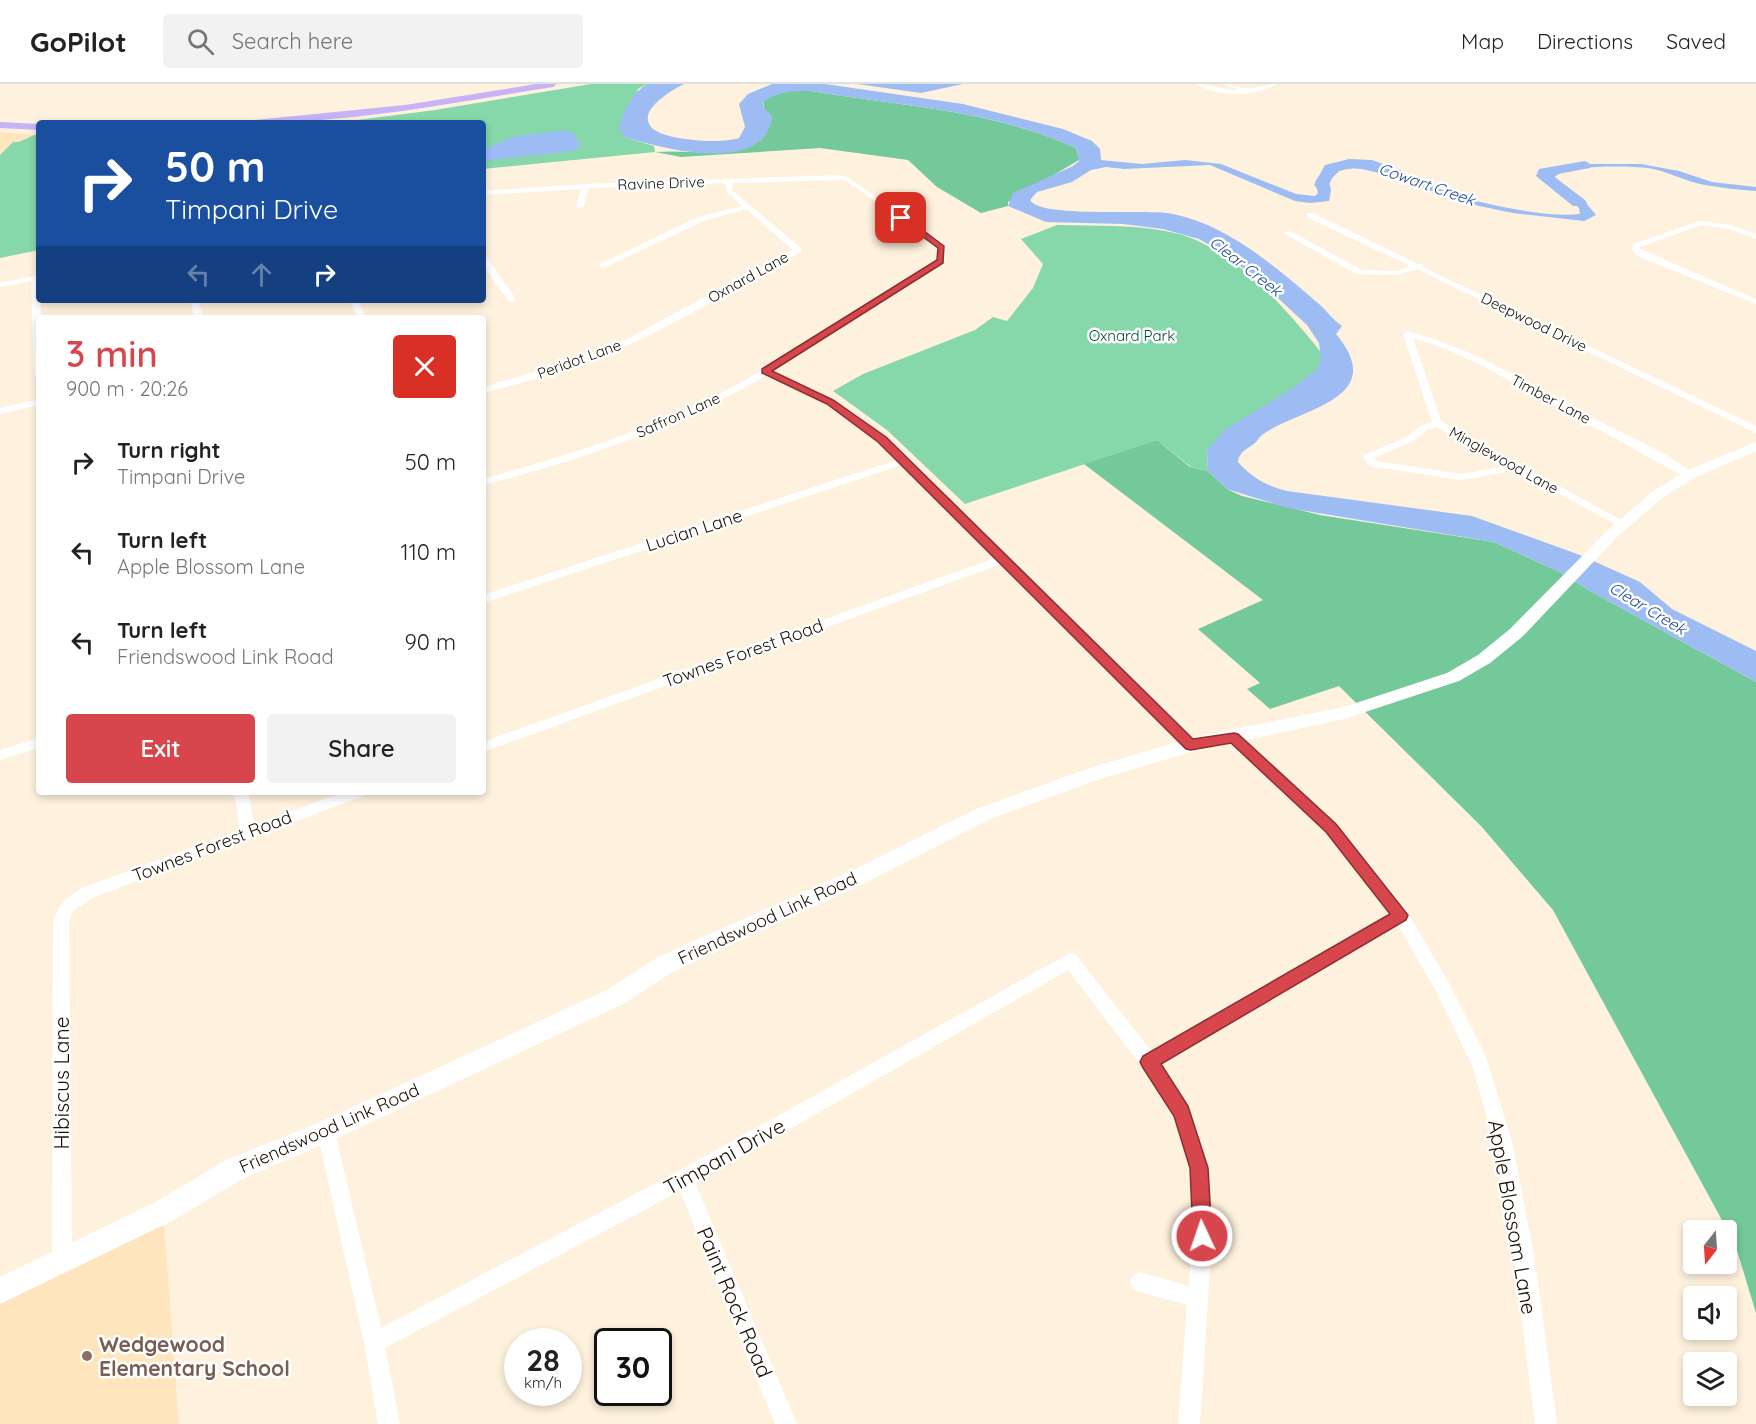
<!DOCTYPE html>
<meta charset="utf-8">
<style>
body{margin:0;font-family:Quicksand,sans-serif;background:#f2f2f2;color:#222;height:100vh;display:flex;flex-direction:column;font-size:22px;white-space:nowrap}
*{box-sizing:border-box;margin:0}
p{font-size:20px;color:#767676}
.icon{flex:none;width:33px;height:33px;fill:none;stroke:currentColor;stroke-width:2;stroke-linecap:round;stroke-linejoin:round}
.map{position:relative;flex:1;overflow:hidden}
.panel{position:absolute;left:36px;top:231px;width:450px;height:480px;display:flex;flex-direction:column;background:#fff;border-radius:6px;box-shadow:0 3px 9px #0003}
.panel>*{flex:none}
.guide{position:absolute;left:36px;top:36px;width:450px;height:183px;border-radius:6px;box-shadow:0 3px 9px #0003;background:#1a4fa0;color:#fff;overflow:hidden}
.needle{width:39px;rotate:197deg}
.controls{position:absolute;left:1683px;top:1136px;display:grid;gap:12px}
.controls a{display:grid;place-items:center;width:54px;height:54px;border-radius:6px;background:#fff;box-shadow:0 3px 9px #0003;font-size:30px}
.speed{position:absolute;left:504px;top:1244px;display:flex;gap:12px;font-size:30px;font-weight:700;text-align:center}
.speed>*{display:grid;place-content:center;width:78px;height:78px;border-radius:50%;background:#fff;box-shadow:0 3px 9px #0003;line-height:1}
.speed small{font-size:15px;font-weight:400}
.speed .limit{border:3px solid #111;border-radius:9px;background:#fff;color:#111}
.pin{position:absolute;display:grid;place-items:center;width:51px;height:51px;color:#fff;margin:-26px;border-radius:12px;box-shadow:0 3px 9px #0006}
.me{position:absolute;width:66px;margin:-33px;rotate:357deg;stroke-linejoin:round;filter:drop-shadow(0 0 4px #0008)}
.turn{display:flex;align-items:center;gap:21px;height:126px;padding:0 30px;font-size:27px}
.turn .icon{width:78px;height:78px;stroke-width:2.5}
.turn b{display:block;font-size:42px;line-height:51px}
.lanes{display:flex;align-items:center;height:57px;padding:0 30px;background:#0003;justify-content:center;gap:30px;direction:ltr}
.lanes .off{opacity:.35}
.round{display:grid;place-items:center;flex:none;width:63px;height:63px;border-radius:6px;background:#f2f2f2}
.head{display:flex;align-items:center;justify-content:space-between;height:102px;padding:0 30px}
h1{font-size:36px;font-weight:600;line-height:45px;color:#d6464c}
.primary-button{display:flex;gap:12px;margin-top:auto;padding:12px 30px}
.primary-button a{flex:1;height:69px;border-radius:6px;background:#d6464c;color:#fff;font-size:24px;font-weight:600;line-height:69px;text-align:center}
.primary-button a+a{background:#f2f2f2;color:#222}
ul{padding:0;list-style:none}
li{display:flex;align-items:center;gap:18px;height:90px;padding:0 30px}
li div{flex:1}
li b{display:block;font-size:22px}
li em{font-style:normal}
header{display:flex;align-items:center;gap:36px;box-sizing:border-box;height:84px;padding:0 30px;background:#fff;border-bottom:2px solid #e0e0e0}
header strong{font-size:28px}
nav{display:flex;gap:33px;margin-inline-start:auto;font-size:21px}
.search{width:420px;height:54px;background:#f2f2f2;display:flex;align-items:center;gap:15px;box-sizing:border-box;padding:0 21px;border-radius:6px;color:#767676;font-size:22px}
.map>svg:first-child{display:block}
.built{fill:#fee5bd}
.green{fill:#86d8aa}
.forest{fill:#74c99a}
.water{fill:#9dbcf3}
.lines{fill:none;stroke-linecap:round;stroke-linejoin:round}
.river{fill:#9dbcf3;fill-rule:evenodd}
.minor{fill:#fff;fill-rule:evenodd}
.secondary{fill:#fff;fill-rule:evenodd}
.primary{fill:#c8b3f7;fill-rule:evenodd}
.route{fill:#d6464c;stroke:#8b2e31;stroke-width:1.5}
.education-dot{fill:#8d6e63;stroke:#fff;stroke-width:2}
.labels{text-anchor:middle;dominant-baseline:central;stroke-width:5;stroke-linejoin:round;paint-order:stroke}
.far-street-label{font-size:15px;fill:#191106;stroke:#fff}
.far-park-label{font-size:15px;fill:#02492c;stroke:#fff}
.far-water-label{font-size:16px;font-style:italic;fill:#234b9a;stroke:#fff}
.street-label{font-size:18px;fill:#191106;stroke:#fff}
.near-street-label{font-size:21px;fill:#191106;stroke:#fff}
.near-education-label{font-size:21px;font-weight:bold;fill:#785e54;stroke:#fff;text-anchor:start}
</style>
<header>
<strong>GoPilot</strong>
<div class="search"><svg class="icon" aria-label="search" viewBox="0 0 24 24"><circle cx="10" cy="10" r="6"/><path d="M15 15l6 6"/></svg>Search here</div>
<nav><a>Map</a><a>Directions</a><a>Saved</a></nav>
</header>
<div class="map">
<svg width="1756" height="1340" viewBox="0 0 1756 1340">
<rect width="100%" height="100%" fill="#fef2de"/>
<!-- built -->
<path class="built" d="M0,48l34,3 -15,7h-6l-13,13z
M163,1128l16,212h-179v-135z"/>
<!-- green -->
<path class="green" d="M591,0h56l-9,5 -14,48 30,9 1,6 -172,17v-46h-149l101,-13z
M34,51h5v115l-39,8v-103l13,-13h6z
M1057,141c41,1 83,-1 122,9 56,15 114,82 148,126l-18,23 -102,68 1,20 -17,-4 -34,-27 -192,64 -78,-74 -54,-39 30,-17 112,-44 18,-13 14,4 26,-33 10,-24 -22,-25z"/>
<!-- forest -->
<path class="forest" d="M788,7h23c89,15 183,19 265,57l3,12 -71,42v4l-27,7 -44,-26 -29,-27 -88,-12 -139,9 -26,-5c43,-3 64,8 106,-12l3,-39 12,-7z
M1157,356l33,27 18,4 19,18 15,7 78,19 174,27 66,30 32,20 164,90v631l-21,-69 -182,-334 -72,-84 -142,-140 -69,23 -23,-20 13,-6 -62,-54 65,-29 -179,-136z"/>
<!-- water -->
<path class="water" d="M647,0h37c-12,6 -47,26 -33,43 12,14 71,17 88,11l6,-11 -6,-23 9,-10 24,-10h53l138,20 100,25 29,12 8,8 1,11 41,4 43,-4 36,4 75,30 19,2 3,-3 -3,-11c31,-49 104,2 143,14 32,9 90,22 122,18l-1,-6 -36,-34 5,-4 41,-6h52l38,7 33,11 44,5v4c-17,-1 -34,-3 -51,-6 -19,-3 -37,-14 -57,-17 -18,-2 -84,-4 -94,10l32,25 10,12 -12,6 -71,-8 -34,-7 -57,-18 -40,-18 -17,-5 -26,6 -10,10 2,9 -2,11 -19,2 -15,-2 -85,-36 -86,4 -18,-2 -15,3 -19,12 -35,10 -7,8c11,19 118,8 143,14 55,11 104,54 146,90 8,7 14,16 23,22l-6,8c55,66 -37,74 -74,101 -3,2 -4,5 -6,7 -8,7 -17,9 -18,20 14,16 29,24 49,29l185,25 108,39 60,27 32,27 84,42v31l-164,-90 -32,-20 -66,-30 -206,-34 -61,-19 -19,-18 -1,-20 17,-21 66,-40 25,-19 6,-11 -2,-17 -12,-18 -52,-48 -35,-26 -21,-12 -36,-10 -40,-5 -77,-2 -38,-16 5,-13 60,-27 6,-5 -3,-13c-82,-38 -176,-42 -265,-57 -18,0 -31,0 -47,10l-1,6 10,10c-3,7 -4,15 -10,21 -30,30 -104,9 -139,-1l-5,-9c5,-18 12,-34 28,-44z
M857,0h106l-42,9z
M565,46l9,4 7,12 -7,5 -91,10v-11l28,-13z"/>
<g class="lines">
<!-- river -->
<path class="river" d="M1349,75l23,1 31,11 3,3 -8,5c-23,-6 -38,-15 -62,-8l-9,17h-10l-3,-3 11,-20z
M1585,77l7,4 -2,3 -38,7 33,25 2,3 -2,3h-12l-37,-30 3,-7z"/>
<!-- minor -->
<path class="minor" d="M1195,0c16,0 29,7 46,6l-18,-6c10,0 20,6 29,4 9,-1 16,-4 25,-4 -25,13 -58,13 -82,0z
M840,91l9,3 92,63 6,10 -2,10 -172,110 60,29 52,38 311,303 2,4 -2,4h-10l-185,-185 -518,188v-10l512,-184 -93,-93 -419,138v-8l414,-135 -18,-18 -52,-38 -60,-29c-88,51 -185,85 -284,110v-6c73,-21 147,-42 216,-75 80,-39 154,-90 230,-139l8,-5 2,-9 -4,-7 -90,-64 -113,3 1,8 68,57v4c-63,34 -125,73 -191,101 -41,17 -84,29 -127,40v-6l89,-26 55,-22 166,-89 -47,-41 -42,12 -101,47 -4,-2 1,-2 98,-47 44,-11 -14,-13 -3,-10 -137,5 -4,18 -4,2 -4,-2 5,-17 -98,6v-4l102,-7z
M1307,129h6l105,51h5v3l333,159v7l-339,-164 -20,6 -40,-1 -74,-41 7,-2 72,39 35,1 13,-5 -103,-49z
M1700,137l30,4 26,9v5l-27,-10 -28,-4 -61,22v2l116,50v5l-119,-48 -5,-6 1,-6z
M483,172h3l29,42v4h-6l-26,-38z
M39,191l2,43h-2v61l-5,-3 -3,-95 -31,6v-4z
M190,216h8l5,18h-8z
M350,216h8l8,18h-8z
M1407,247c71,18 131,59 195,92 24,12 75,34 92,52l-1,2h-8l-202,-111 -39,-18 -31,-10 28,83 187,103 -5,3 -4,-1 -103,-56 -55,10 -92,-14 -6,-9 1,-2 43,-18 14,-11 11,-4 -29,-88zM1436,343l72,39 -47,8 -85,-13 -2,-3 39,-17 14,-11z
M39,315v6l-39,9v-6z
M1234,649l5,1 97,90 70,86 42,71 38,76 26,85 22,113 23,169h-22l-21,-169 -20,-113 -22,-77 -36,-74 -38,-66 -237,140 27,41 20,62 4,68 -12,188h-22l9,-119 -47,-13 -7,-3 -3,-7 3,-7 7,-3 49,14 3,-50 -2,-68 -16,-52 -31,-48 -75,-98 -373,213 102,241h-22l-95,-233 -295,157 15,76h-22l-14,-81 -47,-211 3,-6 6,-3 6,3 3,6 46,196 296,-156 393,-219 6,2 75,96 239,-138 -64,-81 -97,-90 -2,-4z
M39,654v10l-39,12v-10z
M234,708h14l6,33 89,-33h22l-2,4 -271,102 -19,13 -4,9 3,342 -3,7 -7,3 -7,-3 -3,-7 1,-343 10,-18 19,-13 158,-58z"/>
<!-- secondary -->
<path class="secondary" d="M1756,358v9l-62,27 -32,20 -45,39 -95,100 -32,26 -31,18 -115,38 -153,33 -91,27 -110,40 -125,64 -191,88 -51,33 -292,137 -87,37 -72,43 -172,83v-27l154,-74 72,-43 90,-36 291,-134 51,-33 193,-86 125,-62 114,-41 101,-30 153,-31 103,-34 31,-18 32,-26 97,-98 45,-39 32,-20z"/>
<!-- primary -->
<path class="primary" d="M536,0h21l-4,3c-101,16 -202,36 -305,36l5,-3 152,-15z
M0,38l39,2v6l-39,-2z"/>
</g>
<!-- route -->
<path class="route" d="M899,132h5l40,30 -1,17 -171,108 61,29 53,37 307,302 41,-6 4,1 98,90 72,91 -2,5 -245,144 27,42 20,62 4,68 -3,7 -7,2 -6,-2 -3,-7 -3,-68 -16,-52 -31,-48 -3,-6 3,-6 247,-142 -64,-82 -95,-89 -40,7 -5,-1 -308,-307 -51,-38 -65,-31v-4l175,-109 1,-12 -39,-29z"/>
<!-- markers -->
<circle class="education-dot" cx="87" cy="1272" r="6"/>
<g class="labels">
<!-- far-street labels -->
<g class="far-street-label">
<text transform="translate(661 99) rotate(-2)">Ravine Drive</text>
<text transform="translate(748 193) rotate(-29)">Oxnard Lane</text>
<text transform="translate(1534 238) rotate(26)">Deepwood Drive</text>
<text transform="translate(579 275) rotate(-20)">Peridot Lane</text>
<text transform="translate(1551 315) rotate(28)">Timber Lane</text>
<text transform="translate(678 331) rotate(-24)">Saffron Lane</text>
<text transform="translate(1504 376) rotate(29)">Minglewood Lane</text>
</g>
<!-- far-park labels -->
<g class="far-park-label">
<text x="1132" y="251">Oxnard Park</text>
</g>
<!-- far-water labels -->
<g class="far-water-label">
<text transform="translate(1427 100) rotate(19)">Cowart Creek</text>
<text transform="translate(1246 182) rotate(38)">Clear Creek</text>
<text transform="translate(1648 524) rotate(31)">Clear Creek</text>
</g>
<!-- street labels -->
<g class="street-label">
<text transform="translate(694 446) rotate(-18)">Lucian Lane</text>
<text transform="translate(743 569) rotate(-20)">Townes Forest Road</text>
<text transform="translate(212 762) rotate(-21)">Townes Forest Road</text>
<text transform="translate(767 834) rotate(-25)">Friendswood Link Road</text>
<text transform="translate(329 1044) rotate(-24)">Friendswood Link Road</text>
</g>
<!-- near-street labels -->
<g class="near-street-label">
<text transform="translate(61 999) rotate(-90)">Hibiscus Lane</text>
<text transform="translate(724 1072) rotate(-29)">Timpani Drive</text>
<text transform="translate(1513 1133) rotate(80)">Apple Blossom Lane</text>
<text transform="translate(735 1218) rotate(67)">Paint Rock Road</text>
</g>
<!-- near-education labels -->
<g class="near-education-label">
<text x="99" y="1260">Wedgewood<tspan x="99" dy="24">Elementary School</tspan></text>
</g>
</g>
</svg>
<div class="controls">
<a><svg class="needle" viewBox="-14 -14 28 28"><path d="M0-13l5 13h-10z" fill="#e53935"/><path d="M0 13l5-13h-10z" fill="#767676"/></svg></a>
<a><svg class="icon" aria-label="sound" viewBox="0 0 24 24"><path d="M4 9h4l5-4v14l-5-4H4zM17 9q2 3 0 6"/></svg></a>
<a><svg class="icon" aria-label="layers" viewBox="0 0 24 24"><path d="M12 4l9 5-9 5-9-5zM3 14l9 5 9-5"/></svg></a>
</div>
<div class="speed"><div>28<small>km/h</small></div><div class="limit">30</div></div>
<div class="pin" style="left:901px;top:134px;background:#d93025"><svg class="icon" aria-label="arrive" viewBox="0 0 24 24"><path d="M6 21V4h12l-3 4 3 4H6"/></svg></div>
<svg class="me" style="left:1202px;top:1152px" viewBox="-20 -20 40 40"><circle r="17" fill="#d6464c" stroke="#fff" stroke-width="3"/><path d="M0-11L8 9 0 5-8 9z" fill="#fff"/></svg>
<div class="guide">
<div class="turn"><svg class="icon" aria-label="right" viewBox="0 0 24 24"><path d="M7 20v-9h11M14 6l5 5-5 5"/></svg><div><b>50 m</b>Timpani Drive</div></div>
<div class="lanes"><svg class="icon off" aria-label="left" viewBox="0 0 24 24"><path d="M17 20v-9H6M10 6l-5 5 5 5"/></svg><svg class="icon off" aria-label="ahead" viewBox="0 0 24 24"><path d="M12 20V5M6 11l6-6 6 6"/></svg><svg class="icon" aria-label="right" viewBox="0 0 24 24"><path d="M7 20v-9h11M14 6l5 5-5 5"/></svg></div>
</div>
<section class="panel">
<div class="head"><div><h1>3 min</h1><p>900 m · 20:26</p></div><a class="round" style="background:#d93025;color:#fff"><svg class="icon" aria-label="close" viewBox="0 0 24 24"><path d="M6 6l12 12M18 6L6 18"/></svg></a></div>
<ul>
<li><svg class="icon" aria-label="right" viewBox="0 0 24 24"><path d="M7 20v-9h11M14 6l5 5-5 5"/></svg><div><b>Turn right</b><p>Timpani Drive</p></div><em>50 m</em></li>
<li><svg class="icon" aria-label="left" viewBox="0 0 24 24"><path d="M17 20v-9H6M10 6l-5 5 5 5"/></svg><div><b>Turn left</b><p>Apple Blossom Lane</p></div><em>110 m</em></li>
<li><svg class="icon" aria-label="left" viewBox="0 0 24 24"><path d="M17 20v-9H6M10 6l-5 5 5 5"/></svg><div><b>Turn left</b><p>Friendswood Link Road</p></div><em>90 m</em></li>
</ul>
<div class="primary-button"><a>Exit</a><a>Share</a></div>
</section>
</div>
